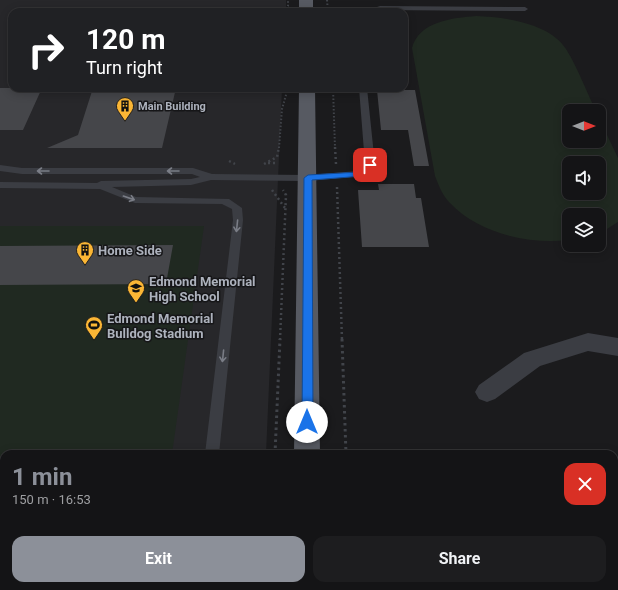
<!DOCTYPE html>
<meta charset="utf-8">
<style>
body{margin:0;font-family:Roboto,sans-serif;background:#1d1d1f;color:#f1f3f6;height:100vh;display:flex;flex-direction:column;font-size:15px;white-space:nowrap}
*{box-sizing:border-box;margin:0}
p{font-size:13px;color:#9d9ea1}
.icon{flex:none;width:22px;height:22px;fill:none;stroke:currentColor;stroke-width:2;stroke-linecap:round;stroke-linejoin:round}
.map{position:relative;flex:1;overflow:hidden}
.panel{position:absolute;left:0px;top:450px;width:618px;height:140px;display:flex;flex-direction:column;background:#141416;border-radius:12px 12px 0 0;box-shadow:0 2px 10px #0003,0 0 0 1px #333335}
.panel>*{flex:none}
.top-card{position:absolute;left:8px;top:8px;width:400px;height:84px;border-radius:12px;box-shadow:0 2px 10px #0003,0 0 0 1px #333335;background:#202124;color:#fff;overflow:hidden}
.needle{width:26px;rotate:90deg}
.buttons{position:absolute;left:562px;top:104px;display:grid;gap:8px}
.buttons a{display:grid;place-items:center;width:44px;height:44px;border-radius:8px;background:#141416;box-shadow:0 2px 10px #0003,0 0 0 1px #333335;font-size:20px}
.pin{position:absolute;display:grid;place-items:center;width:34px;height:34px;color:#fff;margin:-17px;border-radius:8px;box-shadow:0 2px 6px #0006}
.me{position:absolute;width:44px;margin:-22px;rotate:0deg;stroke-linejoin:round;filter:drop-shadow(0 0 3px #0008)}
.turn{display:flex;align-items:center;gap:14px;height:84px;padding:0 12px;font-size:18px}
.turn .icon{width:52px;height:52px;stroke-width:2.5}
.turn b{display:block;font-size:28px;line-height:34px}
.round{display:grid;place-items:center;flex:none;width:42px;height:42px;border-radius:12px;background:#1d1d1f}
.summary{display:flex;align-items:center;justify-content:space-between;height:68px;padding:0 12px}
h1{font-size:24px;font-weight:700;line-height:30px;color:#8c9099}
.action{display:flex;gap:8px;margin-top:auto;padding:8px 12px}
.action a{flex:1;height:46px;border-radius:12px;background:#8c9099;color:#fff;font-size:16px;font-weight:700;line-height:46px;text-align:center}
.action a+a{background:#1d1d1f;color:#f1f3f6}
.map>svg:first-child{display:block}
.built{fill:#27272a}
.green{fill:#202921;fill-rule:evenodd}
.building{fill:#45464a}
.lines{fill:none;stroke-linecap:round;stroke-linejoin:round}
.path-far2{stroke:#41444a;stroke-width:2;stroke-dasharray:1.5 2;stroke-linecap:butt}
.path-far1{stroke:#41444a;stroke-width:2.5;stroke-dasharray:2 3;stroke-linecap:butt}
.path{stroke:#41444a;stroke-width:3;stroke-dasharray:2.5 3.5;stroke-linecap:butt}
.service{fill:#3b3d43;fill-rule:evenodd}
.minor{fill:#3b3d43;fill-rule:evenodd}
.primary{fill:#575a62;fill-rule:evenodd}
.oneway{stroke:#7a7d86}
.route{fill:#1a73e8;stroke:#114b97}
.labels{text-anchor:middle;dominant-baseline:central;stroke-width:3;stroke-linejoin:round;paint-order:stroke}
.far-poi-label{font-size:11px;font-weight:bold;fill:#adb2bd;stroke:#161618;text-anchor:start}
.poi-label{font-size:13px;font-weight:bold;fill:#adb2bd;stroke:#161618;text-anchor:start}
</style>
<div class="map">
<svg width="618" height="590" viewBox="0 0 618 590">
<rect width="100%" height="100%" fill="#1b1b1d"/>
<!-- built -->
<path class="built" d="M0,0h286v12h-274v76h270l-16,366h-262v69h-4z"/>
<!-- green -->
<path class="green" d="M476,16c28,1 74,7 90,33 12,19 20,42 30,62h-27v30h30v-23l19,40v64l-19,12v-19h-30v25c-40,5 -91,-7 -119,-37 -8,-8 -11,-17 -15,-27l-23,-128c7,-27 41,-30 64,-32zM569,163h30v30h-30z
M0,226h204l-32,228h-168v48h-4z"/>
<!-- building -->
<path class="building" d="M0,88h42l-19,42h-23z
M93,88h83l-14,60h-115l31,-13z
M377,90h38l14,76h-15l-6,-36h-27z
M378,184h36l2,14h5l8,49h-67l-4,-57h21z
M173,245l-7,39 -166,1v-39z"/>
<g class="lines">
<!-- path-far2 -->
<path class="path-far2" d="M327,0l1,12
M284,12l4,-6v-6
M333,88l2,60
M279,148l3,-39 6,-21"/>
<!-- path-far1 -->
<path class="path-far1" d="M335,147l1,17
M229,161l6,3
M268,163h7
M264,164l13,-7 2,-10
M337,187l5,153
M272,190l13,18
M280,340l6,-145 -3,-5"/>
<!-- path -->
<path class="path" d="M342,339l4,115
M275,454l5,-115
M270,586v4
M350,586v4"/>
<!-- service -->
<path class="service" d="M380,6l145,1 3,2 -3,2 -145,-1 -18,2z
M359,88h8l8,77 -11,11 -56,5 -97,-1 -20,5 -79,2 24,10 93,2 13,9 1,12 -24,234h-14l28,-234 -1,-11 -10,-5 -87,-1 -35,-14 -100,-1v-6l97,1 4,-2 90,-2 9,-2 -8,-3h-170l-22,-3v-6l22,3h171l19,6 96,1 50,-4 7,-7z
M0,544h4v14h-4z
M190,586h16l-1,4h-16z"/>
<!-- minor -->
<path class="minor" d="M588,333l30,5v18l-30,-5 -48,15 -45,33 -8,3 -8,-3 -4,-7 4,-7 45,-32z"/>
<!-- primary -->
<path class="primary" d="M299,0h14v12h-14z
M299,88h16l5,366h-26z
M292,586h30v4h-30z"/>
</g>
<!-- one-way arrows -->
<defs><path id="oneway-shaft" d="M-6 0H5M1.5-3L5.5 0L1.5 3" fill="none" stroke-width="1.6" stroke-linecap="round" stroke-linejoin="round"/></defs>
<g class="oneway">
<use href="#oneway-shaft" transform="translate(43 171) rotate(180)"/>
<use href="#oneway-shaft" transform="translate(173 171) rotate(180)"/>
<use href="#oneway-shaft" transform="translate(129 198) rotate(19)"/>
<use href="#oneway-shaft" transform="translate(237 226) rotate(96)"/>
<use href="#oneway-shaft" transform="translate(223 356) rotate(96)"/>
</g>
<!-- route -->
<path class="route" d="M367,164l7,1 -11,11 -51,4 1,242 -2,3h-7l-2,-3 2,-244 4,-3 51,-3z"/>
<!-- icons -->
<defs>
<g id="building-pin" transform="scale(0.9)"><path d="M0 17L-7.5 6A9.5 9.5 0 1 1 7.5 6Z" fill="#fbb635" stroke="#161618"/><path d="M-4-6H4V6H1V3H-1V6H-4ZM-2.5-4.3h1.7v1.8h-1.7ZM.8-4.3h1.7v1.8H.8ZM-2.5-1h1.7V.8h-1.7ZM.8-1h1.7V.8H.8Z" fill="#111"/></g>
<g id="school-pin" transform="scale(0.9)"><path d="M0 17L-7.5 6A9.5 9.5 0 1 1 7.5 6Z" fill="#fbb635" stroke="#161618"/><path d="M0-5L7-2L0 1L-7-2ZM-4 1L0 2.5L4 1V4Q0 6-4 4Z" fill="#111"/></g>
<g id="stadium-pin" transform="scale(0.9)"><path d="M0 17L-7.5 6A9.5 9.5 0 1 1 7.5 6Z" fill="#fbb635" stroke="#161618"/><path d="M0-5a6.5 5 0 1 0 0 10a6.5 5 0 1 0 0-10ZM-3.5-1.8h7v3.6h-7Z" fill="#111"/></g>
</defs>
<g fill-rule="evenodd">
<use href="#building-pin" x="125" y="106"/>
<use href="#building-pin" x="85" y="250"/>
<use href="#school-pin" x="136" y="288"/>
<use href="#stadium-pin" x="94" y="325"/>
</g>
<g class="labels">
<!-- far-poi labels -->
<g class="far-poi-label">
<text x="138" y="106">Main Building</text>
</g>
<!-- poi labels -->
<g class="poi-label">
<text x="98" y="250">Home Side</text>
<text x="149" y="281">Edmond Memorial<tspan x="149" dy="15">High School</tspan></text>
<text x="107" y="318">Edmond Memorial<tspan x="107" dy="15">Bulldog Stadium</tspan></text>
</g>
</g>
</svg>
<div class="buttons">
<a><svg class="needle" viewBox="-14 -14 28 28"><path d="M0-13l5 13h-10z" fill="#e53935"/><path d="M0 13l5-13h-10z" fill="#9d9ea1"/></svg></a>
<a><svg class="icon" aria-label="sound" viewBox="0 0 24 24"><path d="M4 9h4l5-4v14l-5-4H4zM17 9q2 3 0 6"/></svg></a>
<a><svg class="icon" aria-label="layers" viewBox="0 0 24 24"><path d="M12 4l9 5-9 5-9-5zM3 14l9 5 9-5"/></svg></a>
</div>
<div class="pin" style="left:370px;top:165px;background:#d93025"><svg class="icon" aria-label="arrive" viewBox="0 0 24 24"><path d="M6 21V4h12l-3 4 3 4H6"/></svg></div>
<svg class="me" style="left:307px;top:422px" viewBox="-20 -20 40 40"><circle r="19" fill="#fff"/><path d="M0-13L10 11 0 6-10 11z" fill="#1a73e8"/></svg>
<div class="top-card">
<div class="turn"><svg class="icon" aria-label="right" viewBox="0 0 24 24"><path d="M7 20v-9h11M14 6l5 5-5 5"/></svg><div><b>120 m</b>Turn right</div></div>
</div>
<section class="panel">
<div class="summary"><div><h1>1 min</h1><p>150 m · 16:53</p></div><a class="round" style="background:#d93025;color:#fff"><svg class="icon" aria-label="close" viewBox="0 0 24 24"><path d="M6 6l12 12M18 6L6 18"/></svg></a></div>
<div class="action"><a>Exit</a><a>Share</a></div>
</section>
</div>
